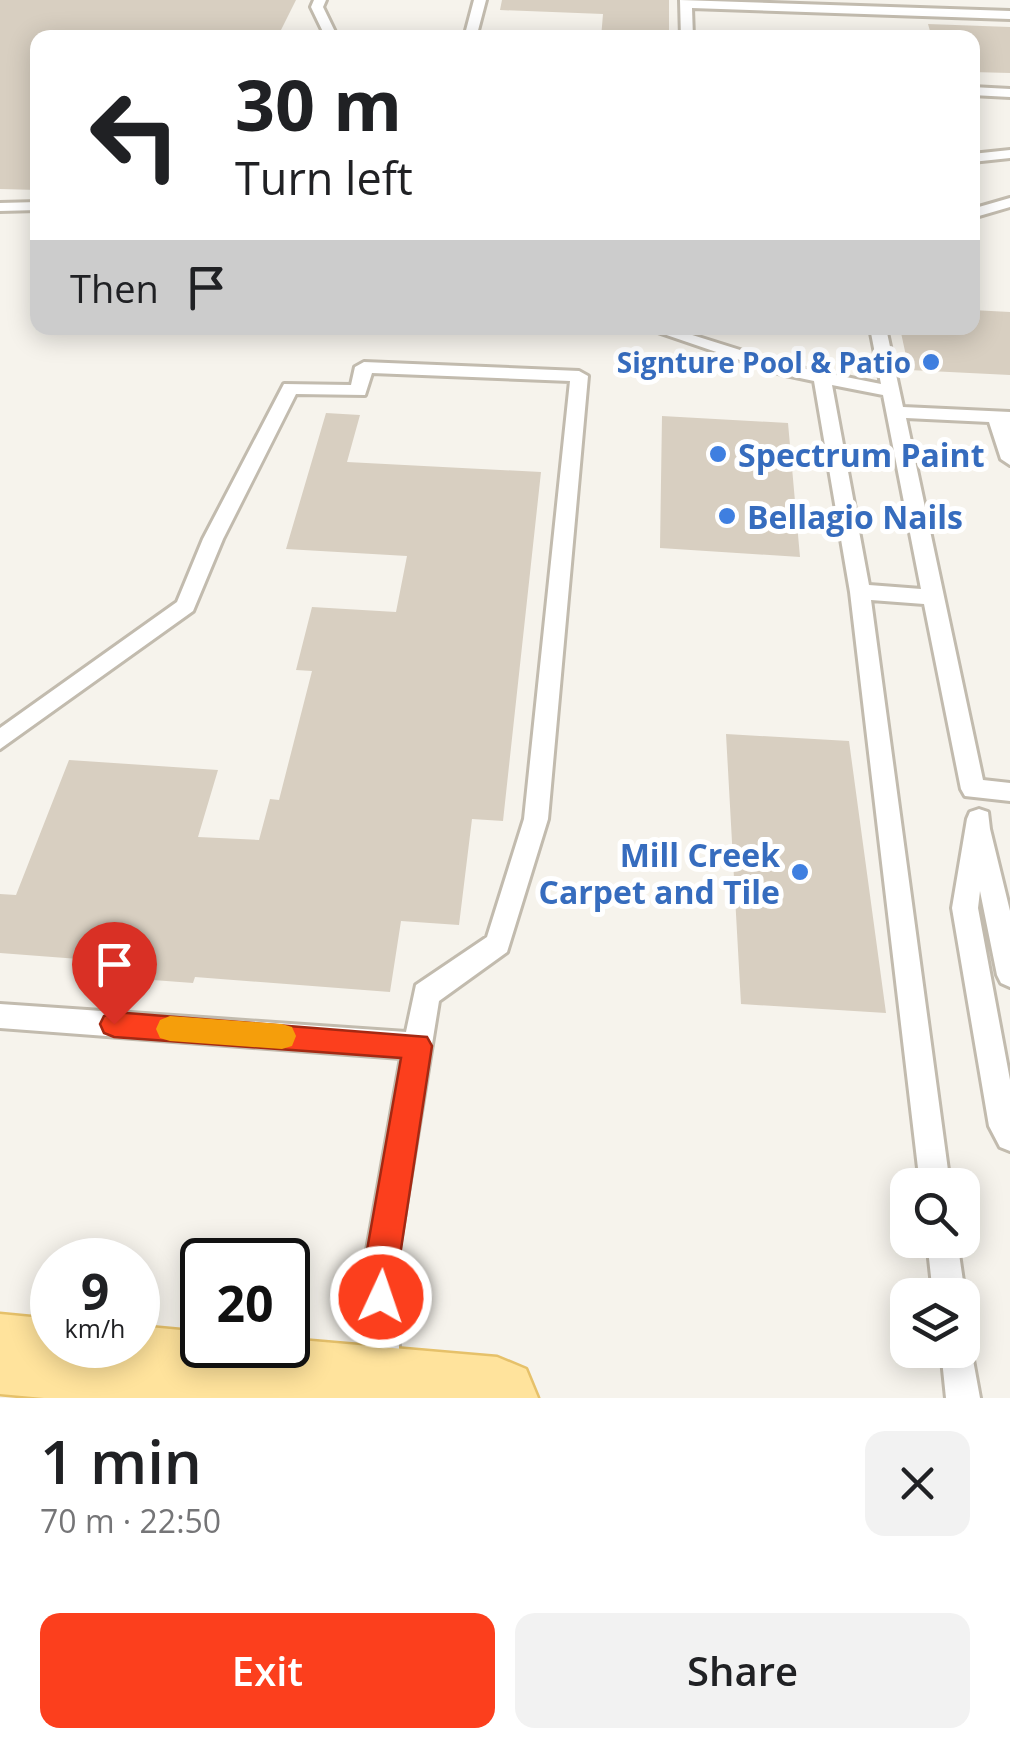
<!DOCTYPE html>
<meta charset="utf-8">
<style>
body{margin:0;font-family:"Open Sans",sans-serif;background:#f2f2f2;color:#202124;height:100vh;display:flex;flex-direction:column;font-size:38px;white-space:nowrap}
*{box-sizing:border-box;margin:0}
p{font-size:32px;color:#757577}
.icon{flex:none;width:55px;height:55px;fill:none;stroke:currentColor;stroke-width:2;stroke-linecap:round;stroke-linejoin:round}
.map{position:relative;height:1398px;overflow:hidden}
.details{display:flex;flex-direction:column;background:#fff;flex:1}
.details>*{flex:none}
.guide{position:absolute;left:30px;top:30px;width:950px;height:305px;border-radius:20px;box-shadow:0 5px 25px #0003;background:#fff;color:#202124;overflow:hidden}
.tools{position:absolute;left:890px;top:1168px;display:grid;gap:20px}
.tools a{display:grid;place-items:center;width:90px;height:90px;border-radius:20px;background:#fff;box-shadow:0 5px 25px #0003;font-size:50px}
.speed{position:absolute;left:30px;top:1238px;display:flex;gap:20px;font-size:50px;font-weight:700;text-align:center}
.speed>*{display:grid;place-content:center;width:130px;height:130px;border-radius:50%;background:#fff;box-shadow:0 5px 25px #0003;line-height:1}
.speed small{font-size:25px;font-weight:400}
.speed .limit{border:5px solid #111;border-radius:15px;background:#fff;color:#111}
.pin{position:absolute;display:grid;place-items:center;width:85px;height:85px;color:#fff;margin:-102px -42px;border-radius:50% 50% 50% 0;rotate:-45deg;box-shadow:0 0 10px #0007}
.pin .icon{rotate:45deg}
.me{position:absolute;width:110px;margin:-55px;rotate:3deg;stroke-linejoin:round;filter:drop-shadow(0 0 8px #0008)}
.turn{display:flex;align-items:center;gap:35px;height:210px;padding:0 40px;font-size:45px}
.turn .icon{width:130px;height:130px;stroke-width:2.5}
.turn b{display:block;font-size:70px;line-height:85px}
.then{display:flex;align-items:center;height:95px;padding:0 40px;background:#0003;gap:20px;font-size:38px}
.round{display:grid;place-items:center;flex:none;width:105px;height:105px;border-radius:20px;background:#f2f2f2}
.head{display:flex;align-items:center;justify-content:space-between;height:170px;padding:0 40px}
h1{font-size:60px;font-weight:600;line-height:75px}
.button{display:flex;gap:20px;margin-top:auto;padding:20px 40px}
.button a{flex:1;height:115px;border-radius:20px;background:#fc3f1d;color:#fff;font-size:40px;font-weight:600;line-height:115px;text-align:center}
.button a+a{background:#f2f2f2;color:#202124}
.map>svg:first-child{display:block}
.building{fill:#d8cfc1}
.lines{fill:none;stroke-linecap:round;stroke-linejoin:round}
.lane-casing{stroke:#c2bbae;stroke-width:6}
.primary-casing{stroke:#e6c16a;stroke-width:5}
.lane{fill:#fff;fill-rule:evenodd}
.primary{fill:#ffe39c;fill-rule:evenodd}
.route{fill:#fc3f1d;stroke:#a42913;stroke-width:2.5}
.slow{fill:#f59e0b}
.shop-dot{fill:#3f7fe0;stroke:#fff;stroke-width:4}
.labels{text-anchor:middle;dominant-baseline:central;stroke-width:10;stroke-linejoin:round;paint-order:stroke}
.far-shop-label{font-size:28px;font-weight:bold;fill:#366cbe;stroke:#fff;text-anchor:end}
.shop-label{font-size:32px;font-weight:bold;fill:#366cbe;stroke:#fff;text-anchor:start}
</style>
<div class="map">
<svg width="1010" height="1398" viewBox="0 0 1010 1398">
<rect width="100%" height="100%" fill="#f6f3ec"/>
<!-- building -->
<path class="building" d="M0,0h296l-19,38h-239v152l-38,-1z
M502,0h167v38h-68l2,-24 -103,-4z
M928,24l82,3v46l-38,-1v-34h-40z
M972,310l38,2v63l-101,-5 -9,-42h72z
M326,413l34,2 -13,47 194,10 -38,349 -31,-2 -13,106 -58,-4 -11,71 -195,-15 -2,6 -40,-3 4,-15 -157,-12v-59l16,1 53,-135 149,10 -20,67 61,3 11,-41 9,1 33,-129 -16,-1 16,-63 84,5 11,-56 -121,-7z
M662,416l126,7 12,134 -140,-9z
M726,734l123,7 37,272 -145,-9z"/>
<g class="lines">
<!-- lane casing -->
<g class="lane-casing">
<path id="lane" d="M314,0h12l-3,7 15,31h-12l-15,-31z
M474,0h12l-10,38h-12z
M680,0l330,11v8l-318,-11 1,30h-12z
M972,87l38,2v8l-38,-2z
M1010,150v8l-38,4v-8z
M1010,198v9l-38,11v-9z
M38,202v8l-38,1v-8z
M646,328h24l121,38 90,18 -11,-56h16l17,79 107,5v53l-9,-6 -12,-37 -83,-4 77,362 27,3v18l-45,-5 -4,-7 -37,-185 -53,-4 79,585h-30l-70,-593 -36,-211 -33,-7zM832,385l51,10 38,194 -52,-4z
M364,362l215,9 9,5 -40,443 -41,133 -68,49 -43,266 4,107 -5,12 -12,5 -12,-5 -5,-12 -2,-107 37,-209 -401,-30v-24l406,28 10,-47 71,-48 37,-118 46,-438 -198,-8 -7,22 -69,-1 -73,145 -30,72 -193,138v-21l177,-126 26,-63 81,-155 67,1 4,-18z
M979,809l9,3 2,17 20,82v76l-9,-4 -4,-8 -17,-84 -2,17 32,172v71l-10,-4 -11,-21 -37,-218 15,-89 3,-7z
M927,1240h30l8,55 -3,6v-6h-29z
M962,1336l7,2 11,60h-34l-5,-48h21z"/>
</g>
<!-- primary casing -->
<g class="primary-casing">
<path id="primary" d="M0,1314l52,5v26h86v-19l64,6v13h86v-6l209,18 29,12 12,29h-494l-44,-4z"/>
</g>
<!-- lane -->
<use href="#lane" class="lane"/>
<!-- primary -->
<use href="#primary" class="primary"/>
</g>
<!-- route -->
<path class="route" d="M114,1012l313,25 5,9 -40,262 -11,5 -12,-5 -4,-11 -1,-30 37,-209 -287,-21 -10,-4 -4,-9 4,-8z"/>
<!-- slow -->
<path class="slow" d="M170,1016l112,8 10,3 4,9 -4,10 -10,3 -112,-8 -10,-3 -4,-9 4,-9z"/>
<!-- markers -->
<g class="shop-dot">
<circle cx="931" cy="362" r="10"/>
<circle cx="718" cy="454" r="10"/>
<circle cx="727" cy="516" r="10"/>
<circle cx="800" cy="872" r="10"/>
</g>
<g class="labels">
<!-- far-shop labels -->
<g class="far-shop-label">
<text x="911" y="362">Signture Pool &amp; Patio</text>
</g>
<!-- shop labels -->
<g class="shop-label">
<text x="738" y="454">Spectrum Paint</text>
<text x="747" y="516">Bellagio Nails</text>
<text x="780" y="854" text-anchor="end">Mill Creek<tspan x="780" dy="37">Carpet and Tile</tspan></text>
</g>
</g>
</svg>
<div class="tools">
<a><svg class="icon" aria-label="search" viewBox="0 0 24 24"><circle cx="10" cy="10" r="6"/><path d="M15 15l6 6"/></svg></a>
<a><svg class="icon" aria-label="layers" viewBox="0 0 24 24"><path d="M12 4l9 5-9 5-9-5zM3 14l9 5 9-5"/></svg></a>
</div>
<div class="speed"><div>9<small>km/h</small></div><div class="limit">20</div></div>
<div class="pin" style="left:114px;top:1024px;background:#d93025"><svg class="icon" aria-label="arrive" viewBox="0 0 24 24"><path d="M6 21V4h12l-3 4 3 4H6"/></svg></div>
<svg class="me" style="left:381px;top:1297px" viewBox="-20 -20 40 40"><circle r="17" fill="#fc3f1d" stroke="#fff" stroke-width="3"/><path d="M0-11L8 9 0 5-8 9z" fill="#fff"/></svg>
<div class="guide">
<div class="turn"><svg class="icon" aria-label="left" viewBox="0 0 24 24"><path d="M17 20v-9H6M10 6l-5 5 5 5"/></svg><div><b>30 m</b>Turn left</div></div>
<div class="then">Then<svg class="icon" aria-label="arrive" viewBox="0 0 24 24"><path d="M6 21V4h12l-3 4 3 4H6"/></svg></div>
</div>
</div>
<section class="details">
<div class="head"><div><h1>1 min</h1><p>70 m · 22:50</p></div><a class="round"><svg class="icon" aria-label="close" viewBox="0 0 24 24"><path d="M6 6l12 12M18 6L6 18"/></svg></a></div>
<div class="button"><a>Exit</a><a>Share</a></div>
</section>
